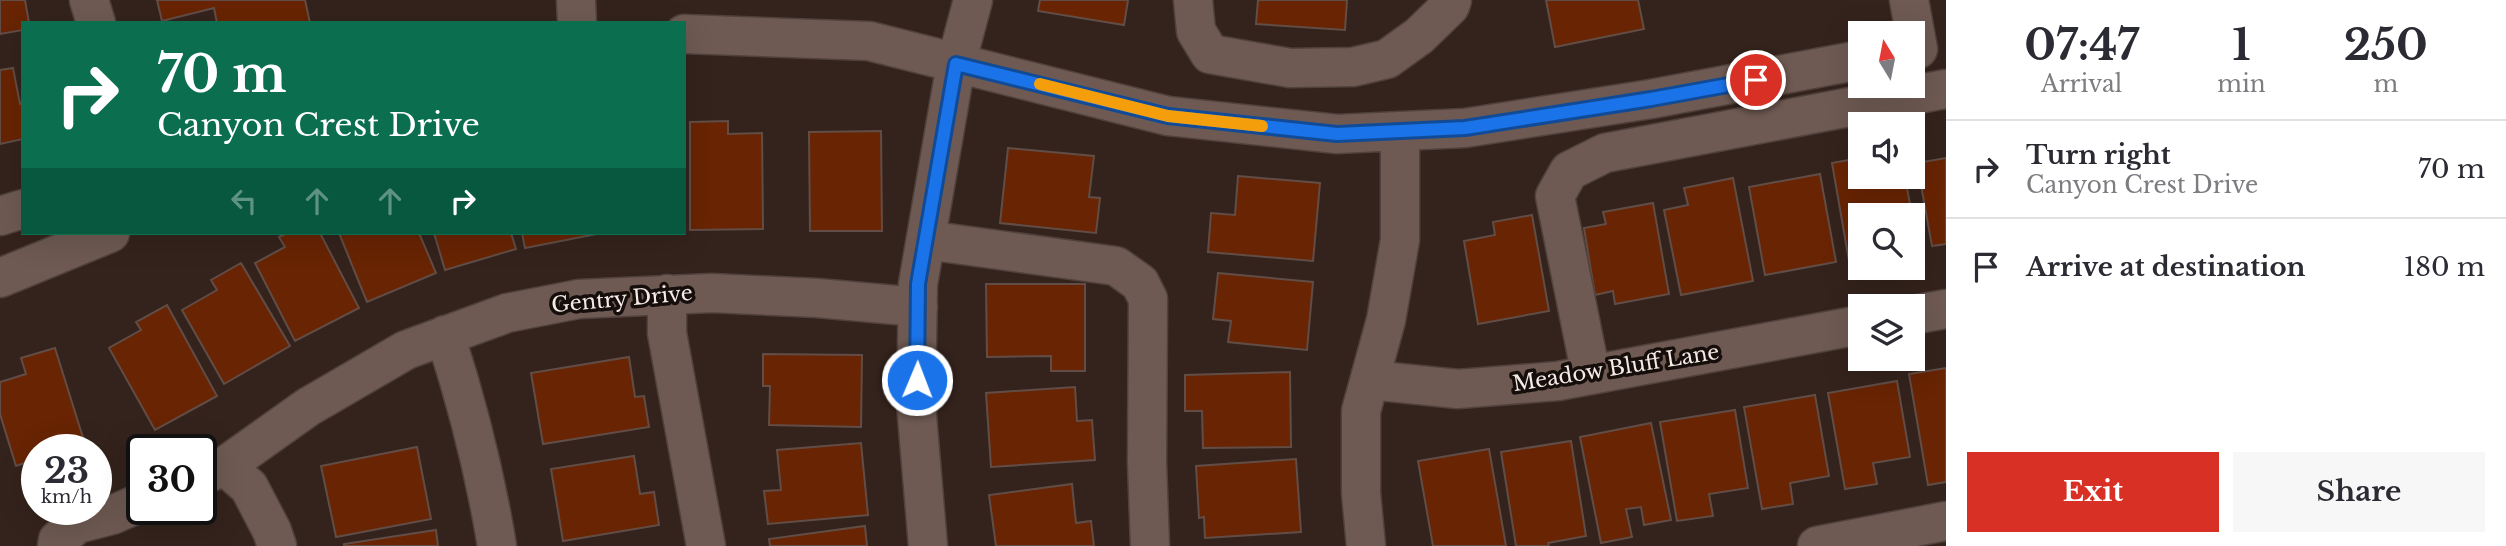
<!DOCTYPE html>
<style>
body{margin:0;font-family:"Libre Baskerville",serif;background:#f7f7f7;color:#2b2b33;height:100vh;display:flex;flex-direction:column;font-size:26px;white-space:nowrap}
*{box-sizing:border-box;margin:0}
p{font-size:23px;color:#7c7c81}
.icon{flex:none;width:38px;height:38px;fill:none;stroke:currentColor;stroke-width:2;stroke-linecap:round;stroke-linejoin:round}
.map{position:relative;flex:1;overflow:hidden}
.details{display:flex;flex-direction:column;background:#fff;width:560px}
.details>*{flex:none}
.guide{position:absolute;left:21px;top:21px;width:665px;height:214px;border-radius:0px;box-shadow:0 7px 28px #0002;background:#0b6e4f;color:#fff;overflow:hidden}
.needle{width:46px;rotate:350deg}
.tools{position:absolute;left:1848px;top:21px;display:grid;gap:14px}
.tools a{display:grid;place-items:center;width:77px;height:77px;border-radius:0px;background:#fff;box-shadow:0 7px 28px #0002;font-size:35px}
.speed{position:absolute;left:21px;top:434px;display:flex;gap:14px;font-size:35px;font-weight:700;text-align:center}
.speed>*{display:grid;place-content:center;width:91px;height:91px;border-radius:50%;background:#fff;box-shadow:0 7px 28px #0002;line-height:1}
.speed small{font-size:18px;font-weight:400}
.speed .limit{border:4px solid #111;border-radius:10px;background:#fff;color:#111}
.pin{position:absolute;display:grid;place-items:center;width:60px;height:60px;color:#fff;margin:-30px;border:4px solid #fff;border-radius:50%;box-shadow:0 2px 7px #0007}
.me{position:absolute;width:77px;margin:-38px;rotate:1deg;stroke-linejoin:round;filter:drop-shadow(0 0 5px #0008)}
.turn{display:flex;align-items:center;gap:24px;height:147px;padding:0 21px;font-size:32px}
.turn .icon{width:91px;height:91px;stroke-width:2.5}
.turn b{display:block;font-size:49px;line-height:60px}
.lanes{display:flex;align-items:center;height:66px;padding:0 21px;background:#0003;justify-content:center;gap:35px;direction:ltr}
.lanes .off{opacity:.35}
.eta{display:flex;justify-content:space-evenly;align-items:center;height:119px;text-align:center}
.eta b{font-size:42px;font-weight:700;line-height:49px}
.primary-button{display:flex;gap:14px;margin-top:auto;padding:14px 21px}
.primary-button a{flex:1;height:80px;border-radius:0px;background:#d93025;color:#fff;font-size:28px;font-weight:700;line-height:80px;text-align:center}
.primary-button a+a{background:#f7f7f7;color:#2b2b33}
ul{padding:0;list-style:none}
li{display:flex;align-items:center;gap:21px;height:98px;padding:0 21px;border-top:2px solid #e1e1e2}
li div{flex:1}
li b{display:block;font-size:26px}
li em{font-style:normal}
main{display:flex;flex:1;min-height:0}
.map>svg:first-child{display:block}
.building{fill:#682403;stroke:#614d46;stroke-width:2}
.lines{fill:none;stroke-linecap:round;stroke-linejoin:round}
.minor-casing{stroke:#50413c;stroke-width:41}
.minor{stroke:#6e5a52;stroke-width:38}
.route-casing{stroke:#114b97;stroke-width:18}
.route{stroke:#1a73e8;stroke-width:12}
.slow{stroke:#f59e0b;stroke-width:12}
.labels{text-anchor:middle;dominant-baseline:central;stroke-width:7;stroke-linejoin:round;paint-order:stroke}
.street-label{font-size:21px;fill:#f6eae5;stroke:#160e0b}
</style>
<main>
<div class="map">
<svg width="1946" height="546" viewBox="0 0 1946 546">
<rect width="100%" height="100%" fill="#34231c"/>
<!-- building -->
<path class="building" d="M0,0h25l4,23h-6v7l-23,4z
M157,0h148l5,23h-93l-3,-15 -52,13z
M1040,0h88l-4,25 -86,-14z
M1258,0h89l-2,30 -89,-6z
M1546,0h92l6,29 -89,18z
M13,68l7,36 3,-1v36l-23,5v-74z
M728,121v13l34,-1 1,96 -73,1v-108z
M881,131l1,100h-72l-1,-99z
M1008,148l86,8 -5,41 11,1 -4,35 -96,-10z
M1860,158v19h45l7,38h-52v44l-11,2 -17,-98z
M1946,158v86l-14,2 -15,-83z
M1820,174l16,88 -71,13 -16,-88z
M1238,176l82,7 -7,78 -105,-9 3,-39 24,2z
M1733,178l20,103 -72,14 -17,-85 24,-5 -4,-17z
M1653,203l16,91 -54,10 -2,-13 -18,4 -11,-67 22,-4 -3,-12z
M1532,215l17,96 -71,13 -14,-83 31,-6 -2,-13z
M287,233h33l39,75 -64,33 -40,-78 30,-16 -6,-10z
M339,233h80l17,40 -69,29z
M434,233h77l5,16 -71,21z
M522,233h75v1l-72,14z
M241,263l49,83 -66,38 -42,-74 35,-20 -6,-10z
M1218,273l95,9 -6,68 -79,-8 3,-21 -18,-2z
M986,284h99v87h-34v-15l-64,1z
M167,305l50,91 -62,34 -46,-82 32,-18 -5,-8z
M55,348l30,96 -18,6h-30v9l-21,7 -16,-52v-32l26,-8 -5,-16z
M763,354l99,1 -1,72 -92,-2 1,-39h-7z
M629,357l6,40 9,-1 5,31 -106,17 -12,-71z
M1946,368v114l-18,3 -19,-111z
M1290,372l1,75 -88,1 -1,-37h-17v-36z
M1897,381l13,76 -37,6 4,21 -32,5 -17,-96z
M1075,387l2,34 15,-1 3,40 -104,7 -5,-74z
M1815,395l14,81 -39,7 3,21 -31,5 -18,-102z
M1735,410l13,78 -39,6 4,22 -36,5 -17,-99z
M1651,423l20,97 -27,5 -3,-18 -15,2 6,28 -31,6 -21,-106z
M1571,441l15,95 -38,7 1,3h-33l-15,-94z
M861,443l7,72 -100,9 -4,-33 17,-1 -4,-40z
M417,447l14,72 -95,18 -15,-71z
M1489,449l17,97h-73l-15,-85z
M634,456l6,38 14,-2 5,33 -96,16 -12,-72z
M1296,459l5,73 -96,6 -1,-21 -5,1 -3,-52z
M1072,484l4,39 15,-2 3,25h-98l-7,-51z
M865,526l2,20h-97l-1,-7z
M436,530l2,16h-94v-2z"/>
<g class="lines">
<!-- minor casing -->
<g class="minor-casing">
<path id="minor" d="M89,0l7,23
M576,0l1,23
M1193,0l3,31 14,23 80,14 63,-1 34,-8 32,-23 31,-30 2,-6
M1909,0l9,49
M684,34l185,7 299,75 169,18 128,-6 186,-29 209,-39
M0,216l23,-7
M926,240l190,26 24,17 8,16 -1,163 3,84
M0,278l110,-45
M667,294v39l39,213
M1913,315l33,-6
M445,335c23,71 40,138 52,211
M1591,375l-36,-179 14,-25 36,-18 341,-64
M1370,380l88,9 100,-8 302,-56
M225,466l24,21 23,44 5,15
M201,476l24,-10 83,-59 98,-57 101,-37 72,-14 133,-6 105,5 101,9
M57,546l1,-6 19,-16 35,-9 30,-13
M928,546l-12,-142 2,-120 38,-220 17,-64
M1366,546l-5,-53v-82l25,-91 14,-80v-109
M1817,546l129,-25"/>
</g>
<!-- minor -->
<use href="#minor" class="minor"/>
</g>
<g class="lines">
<!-- route casing -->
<g class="route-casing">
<path id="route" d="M917,380l1,-96 38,-220 212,52 169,18 128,-6 186,-29 105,-19"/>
</g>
<!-- route -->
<use href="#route" class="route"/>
<!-- slow -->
<path class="slow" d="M1040,84l128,32 94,10"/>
</g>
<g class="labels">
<!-- street labels -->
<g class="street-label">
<text transform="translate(622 299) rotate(-5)">Gentry Drive</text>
<text transform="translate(1616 368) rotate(-9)">Meadow Bluff Lane</text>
</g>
</g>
</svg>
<div class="tools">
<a><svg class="needle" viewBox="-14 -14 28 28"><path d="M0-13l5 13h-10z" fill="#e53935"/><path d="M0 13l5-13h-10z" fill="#7c7c81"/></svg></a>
<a><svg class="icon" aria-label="sound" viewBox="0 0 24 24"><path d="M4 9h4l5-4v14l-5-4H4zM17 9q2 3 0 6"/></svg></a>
<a><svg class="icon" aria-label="search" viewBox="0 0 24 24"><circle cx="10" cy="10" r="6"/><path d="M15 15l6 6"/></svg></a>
<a><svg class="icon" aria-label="layers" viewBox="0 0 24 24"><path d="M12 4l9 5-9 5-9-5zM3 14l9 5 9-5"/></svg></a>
</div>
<div class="speed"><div>23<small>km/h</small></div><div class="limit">30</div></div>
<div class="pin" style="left:1756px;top:80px;background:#d93025"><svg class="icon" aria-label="arrive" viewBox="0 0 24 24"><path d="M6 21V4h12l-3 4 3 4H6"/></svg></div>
<svg class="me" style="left:917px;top:380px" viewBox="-20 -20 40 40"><circle r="17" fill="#1a73e8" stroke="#fff" stroke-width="3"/><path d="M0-11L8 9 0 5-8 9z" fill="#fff"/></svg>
<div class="guide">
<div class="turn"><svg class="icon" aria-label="right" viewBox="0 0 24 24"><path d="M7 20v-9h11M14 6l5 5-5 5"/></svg><div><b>70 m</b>Canyon Crest Drive</div></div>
<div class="lanes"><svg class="icon off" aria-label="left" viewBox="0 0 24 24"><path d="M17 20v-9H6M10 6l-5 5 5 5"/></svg><svg class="icon off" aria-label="ahead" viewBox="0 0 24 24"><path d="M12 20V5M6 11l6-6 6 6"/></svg><svg class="icon off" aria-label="ahead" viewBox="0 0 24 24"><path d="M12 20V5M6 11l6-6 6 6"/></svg><svg class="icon" aria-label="right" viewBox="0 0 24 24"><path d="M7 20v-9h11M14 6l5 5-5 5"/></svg></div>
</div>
</div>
<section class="details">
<div class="eta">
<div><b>07:47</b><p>Arrival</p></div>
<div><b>1</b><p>min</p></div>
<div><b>250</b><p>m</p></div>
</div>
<ul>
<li><svg class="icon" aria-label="right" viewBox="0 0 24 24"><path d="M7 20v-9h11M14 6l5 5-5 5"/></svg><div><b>Turn right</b><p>Canyon Crest Drive</p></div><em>70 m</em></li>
<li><svg class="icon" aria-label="arrive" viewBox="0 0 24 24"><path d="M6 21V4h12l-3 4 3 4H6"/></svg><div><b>Arrive at destination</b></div><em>180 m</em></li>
</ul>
<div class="primary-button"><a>Exit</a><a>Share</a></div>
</section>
</main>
